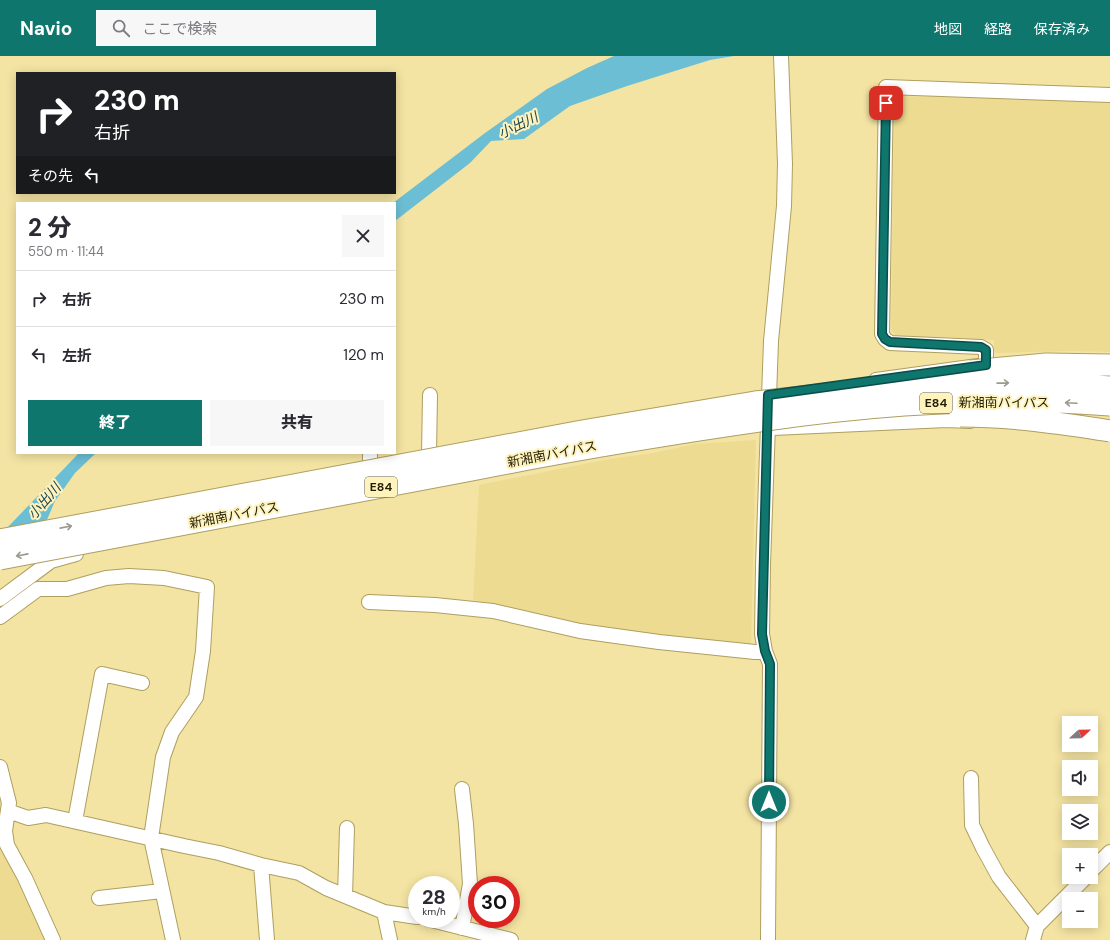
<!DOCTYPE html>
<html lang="ja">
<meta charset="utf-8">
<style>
body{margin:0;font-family:"DM Sans","Noto Sans JP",sans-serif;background:#f7f7f7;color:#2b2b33;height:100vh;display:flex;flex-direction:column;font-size:15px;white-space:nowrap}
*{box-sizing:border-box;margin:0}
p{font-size:13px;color:#7c7c81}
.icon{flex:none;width:22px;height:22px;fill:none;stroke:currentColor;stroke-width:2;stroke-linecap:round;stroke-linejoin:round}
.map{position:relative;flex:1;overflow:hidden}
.side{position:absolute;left:16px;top:146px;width:380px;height:252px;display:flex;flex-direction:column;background:#fff;border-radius:0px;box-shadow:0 2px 10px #0003}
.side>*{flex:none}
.banner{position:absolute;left:16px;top:16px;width:380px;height:122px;border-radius:0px;box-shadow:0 2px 10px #0003;background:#202124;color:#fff;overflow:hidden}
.needle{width:26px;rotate:68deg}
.buttons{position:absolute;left:1062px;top:660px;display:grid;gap:8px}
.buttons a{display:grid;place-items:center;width:36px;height:36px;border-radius:0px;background:#fff;box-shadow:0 2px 10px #0003;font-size:20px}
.speed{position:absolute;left:408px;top:820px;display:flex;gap:8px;font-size:20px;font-weight:700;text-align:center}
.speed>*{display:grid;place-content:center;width:52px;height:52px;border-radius:50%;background:#fff;box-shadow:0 2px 10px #0003;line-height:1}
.speed small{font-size:10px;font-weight:400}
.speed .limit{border:6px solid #d22;background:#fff;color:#111}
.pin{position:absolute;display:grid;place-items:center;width:34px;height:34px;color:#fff;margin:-17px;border-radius:8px;box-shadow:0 2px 6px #0006}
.me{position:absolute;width:44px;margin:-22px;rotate:0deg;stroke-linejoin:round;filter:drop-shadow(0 0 3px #0008)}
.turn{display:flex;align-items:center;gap:14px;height:84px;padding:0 12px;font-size:18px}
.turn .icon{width:52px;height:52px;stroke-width:2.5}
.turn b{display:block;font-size:28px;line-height:34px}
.then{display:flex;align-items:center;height:38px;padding:0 12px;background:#0003;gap:8px;font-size:15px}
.round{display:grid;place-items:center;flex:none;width:42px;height:42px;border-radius:0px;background:#f7f7f7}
.overview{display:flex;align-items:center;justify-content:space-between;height:68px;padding:0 12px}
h1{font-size:24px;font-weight:800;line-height:30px}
.primary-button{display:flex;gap:8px;margin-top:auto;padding:8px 12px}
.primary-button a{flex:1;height:46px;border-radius:0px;background:#0f766e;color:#fff;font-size:16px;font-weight:800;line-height:46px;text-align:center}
.primary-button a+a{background:#f7f7f7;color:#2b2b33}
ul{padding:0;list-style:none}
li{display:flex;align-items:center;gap:12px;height:56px;padding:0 12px;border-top:1px solid #e1e1e2}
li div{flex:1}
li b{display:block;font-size:15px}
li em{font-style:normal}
header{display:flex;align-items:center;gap:24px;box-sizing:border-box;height:56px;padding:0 20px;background:#0f766e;color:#fff}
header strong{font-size:19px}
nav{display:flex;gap:22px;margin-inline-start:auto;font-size:14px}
.search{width:280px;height:36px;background:#f7f7f7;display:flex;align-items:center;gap:10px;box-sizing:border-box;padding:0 14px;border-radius:0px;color:#7c7c81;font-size:15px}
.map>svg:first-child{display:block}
.built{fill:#eddb91}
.water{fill:#6cbed4}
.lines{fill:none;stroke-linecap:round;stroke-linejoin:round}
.minor-casing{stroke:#ae9f60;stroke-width:16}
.minor{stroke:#fff;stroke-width:14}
.highway-bridge-casing{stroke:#ae9f60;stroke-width:23;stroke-linecap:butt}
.highway-bridge{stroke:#fff;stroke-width:21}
.oneway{stroke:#9c998e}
.route-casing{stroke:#0a4d48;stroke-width:10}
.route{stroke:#0f766e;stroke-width:7}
.labels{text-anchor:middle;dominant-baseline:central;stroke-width:4;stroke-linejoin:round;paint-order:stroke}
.shield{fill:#fef2bd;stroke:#655d3b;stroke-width:1}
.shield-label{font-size:12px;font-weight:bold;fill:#231d03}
.street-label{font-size:13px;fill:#231d03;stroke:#fef2bd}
.water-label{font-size:14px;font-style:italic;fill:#20464f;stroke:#fef2bd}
</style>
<header>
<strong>Navio</strong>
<div class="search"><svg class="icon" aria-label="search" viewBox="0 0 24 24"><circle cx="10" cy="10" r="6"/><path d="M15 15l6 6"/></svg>ここで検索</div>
<nav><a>地図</a><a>経路</a><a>保存済み</a></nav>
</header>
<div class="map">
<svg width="1110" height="884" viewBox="0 0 1110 884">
<rect width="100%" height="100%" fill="#f4e4a3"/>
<!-- built -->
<path class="built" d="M898,40l212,6v250l-42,-1 -72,2 -2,-3v-10l-99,-5 -4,-5 3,-230z
M756,384l-5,206 -125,-14 -49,-7 -77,-20 -27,-5 6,-115 130,-26 44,-6 42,-9z
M0,775l47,109h-47z"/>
<!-- water -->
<path class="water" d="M614,0h120l-24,4 -83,26 -57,20 -46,33 -33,2 -21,22 -75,58v-18h-2l92,-70 62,-44 40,-21z
M79,397h17l-21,20 -20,28 -9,21 -41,8z"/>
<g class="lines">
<!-- minor casing -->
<g class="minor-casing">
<path id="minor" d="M986,309v-15l-5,-3 -91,-4 -5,-4 -3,-5 4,-247 224,8
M876,324l102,-14
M773,372l173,-8 24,1
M429,398l1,-59
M370,409v-12
M0,543l51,-38 25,-7
M369,546l66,3 58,6 87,20 79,11 96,10 10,-1
M0,561l38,-28h29l39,-11 23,-2 35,2 43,9 -4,64 -7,46 -24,35 -9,25 -12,81 22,102
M0,711l9,36 -4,28 2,14 18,33 28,62
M971,722l1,47 11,23 16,29 38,49
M462,733l4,35 4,60 -8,44
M8,755l20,7 18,-3 138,31 35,7 42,12 38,8 27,15 58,24 33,5
M75,765l27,-147 40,9
M261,809l6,75
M1091,815l19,-19
M345,840l2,-68
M99,842l63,-7
M384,856l6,28
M427,863l84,21
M768,884l2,-276 -5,-13 -3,-17 1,-69 8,-224 13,-135 1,-42 -4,-108
M1033,884l4,-14 49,-49"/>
</g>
<!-- minor -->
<use href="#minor" class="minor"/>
<!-- highway-bridge casing -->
<g class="highway-bridge-casing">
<path id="highway-bridge" d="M970,315l76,-7 64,1
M960,360c50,0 100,7 150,15
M0,484l582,-109 173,-29 108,-12 107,-7 104,1 36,3
M0,503c157,-30 315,-59 472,-89 75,-15 151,-28 228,-40 136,-22 272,-36 410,-25"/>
</g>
<!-- highway-bridge -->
<use href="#highway-bridge" class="highway-bridge"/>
</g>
<!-- one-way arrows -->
<defs><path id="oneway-shaft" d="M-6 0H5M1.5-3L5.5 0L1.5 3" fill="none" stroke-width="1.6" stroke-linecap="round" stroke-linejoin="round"/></defs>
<g class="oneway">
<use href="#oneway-shaft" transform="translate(1003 327) rotate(-1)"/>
<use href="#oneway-shaft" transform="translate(1071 347) rotate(-177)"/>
<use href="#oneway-shaft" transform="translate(66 471) rotate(-11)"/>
<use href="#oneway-shaft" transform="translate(22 499) rotate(169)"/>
</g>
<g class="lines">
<!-- route casing -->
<g class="route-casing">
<path id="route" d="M769,746l1,-138 -5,-13 -3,-17 6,-239 218,-30v-15l-5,-3 -91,-5 -5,-3 -3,-5 4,-231"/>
</g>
<!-- route -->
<use href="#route" class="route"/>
</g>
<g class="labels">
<!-- shield labels -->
<g class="shield">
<rect x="920" y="337" width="32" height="20" rx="3"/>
<rect x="365" y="421" width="32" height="20" rx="3"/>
</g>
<g class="shield-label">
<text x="936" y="347">E84</text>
<text x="381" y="431">E84</text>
</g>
<!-- street labels -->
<g class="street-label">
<text x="1004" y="346">新湘南バイパス</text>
<text transform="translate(552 398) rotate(-11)">新湘南バイパス</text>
<text transform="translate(234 459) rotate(-11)">新湘南バイパス</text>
</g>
<!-- water labels -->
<g class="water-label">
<text transform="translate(518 69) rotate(-26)">小出川</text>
<text transform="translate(44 445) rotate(-49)">小出川</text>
</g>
</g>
</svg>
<div class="buttons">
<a><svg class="needle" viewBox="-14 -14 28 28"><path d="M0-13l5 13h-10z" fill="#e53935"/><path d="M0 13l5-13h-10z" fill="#7c7c81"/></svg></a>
<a><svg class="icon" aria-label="sound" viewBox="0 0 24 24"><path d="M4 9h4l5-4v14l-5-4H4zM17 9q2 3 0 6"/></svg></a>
<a><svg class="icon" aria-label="layers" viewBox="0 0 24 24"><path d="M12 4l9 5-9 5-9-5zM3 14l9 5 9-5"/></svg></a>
<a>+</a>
<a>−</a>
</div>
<div class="speed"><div>28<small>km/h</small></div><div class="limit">30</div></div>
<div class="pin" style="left:886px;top:47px;background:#d93025"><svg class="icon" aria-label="arrive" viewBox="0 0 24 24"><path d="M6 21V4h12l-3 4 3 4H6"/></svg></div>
<svg class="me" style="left:769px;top:746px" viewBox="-20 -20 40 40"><circle r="17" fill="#0f766e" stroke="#fff" stroke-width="3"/><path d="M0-11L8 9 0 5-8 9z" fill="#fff"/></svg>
<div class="banner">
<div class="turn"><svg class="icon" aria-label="right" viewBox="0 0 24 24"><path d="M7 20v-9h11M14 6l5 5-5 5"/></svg><div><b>230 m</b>右折</div></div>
<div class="then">その先<svg class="icon" aria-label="left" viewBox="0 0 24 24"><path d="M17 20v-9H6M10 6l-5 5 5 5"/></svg></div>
</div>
<section class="side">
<div class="overview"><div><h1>2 分</h1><p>550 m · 11:44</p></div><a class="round"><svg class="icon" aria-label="close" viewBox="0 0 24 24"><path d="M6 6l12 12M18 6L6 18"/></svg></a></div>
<ul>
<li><svg class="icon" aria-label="right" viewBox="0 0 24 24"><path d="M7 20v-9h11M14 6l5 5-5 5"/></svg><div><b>右折</b></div><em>230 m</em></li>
<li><svg class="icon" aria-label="left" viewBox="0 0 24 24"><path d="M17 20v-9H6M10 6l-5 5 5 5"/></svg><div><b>左折</b></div><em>120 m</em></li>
</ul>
<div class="primary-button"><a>終了</a><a>共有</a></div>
</section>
</div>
